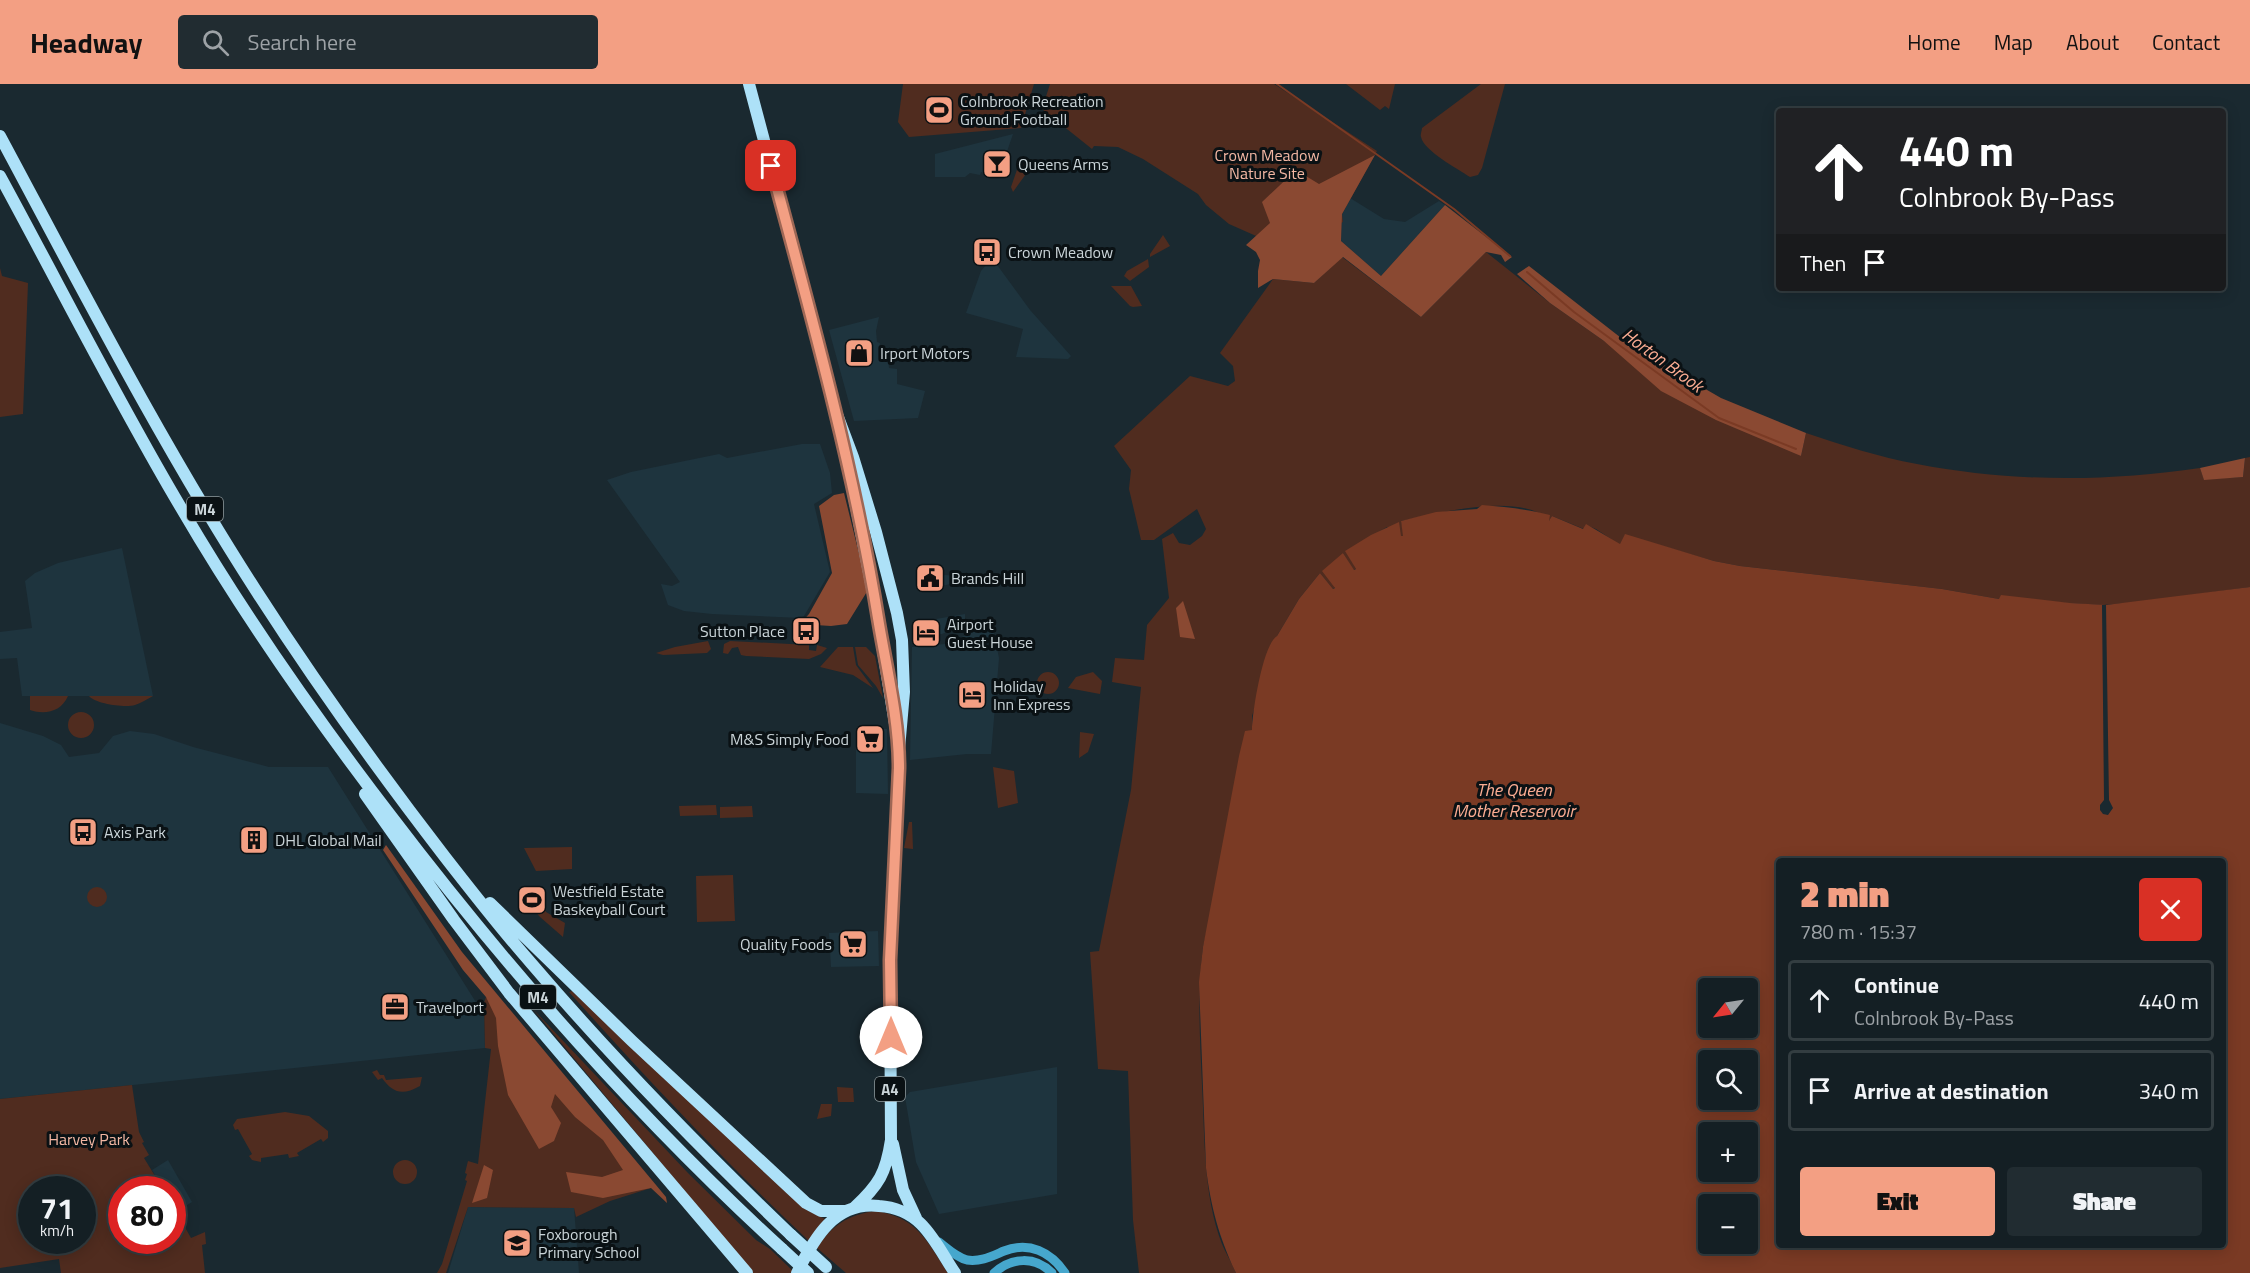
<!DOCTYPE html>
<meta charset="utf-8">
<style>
body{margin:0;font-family:"Titillium Web",sans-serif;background:#212c31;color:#f1f3f6;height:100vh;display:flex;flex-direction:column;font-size:22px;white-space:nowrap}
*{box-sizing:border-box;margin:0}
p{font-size:20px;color:#9da2a6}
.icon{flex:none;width:33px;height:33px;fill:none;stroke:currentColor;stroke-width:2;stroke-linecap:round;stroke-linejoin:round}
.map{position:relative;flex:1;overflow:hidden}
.sheet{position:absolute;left:1776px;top:774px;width:450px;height:390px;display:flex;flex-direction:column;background:#141f24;border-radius:6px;box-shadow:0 3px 15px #0003,0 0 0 2px #333d41}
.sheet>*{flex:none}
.banner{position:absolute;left:1776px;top:24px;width:450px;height:183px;border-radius:6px;box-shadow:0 3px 15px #0003,0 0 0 2px #333d41;background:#202124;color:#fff;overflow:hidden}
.needle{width:39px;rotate:240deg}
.fabs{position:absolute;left:1698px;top:894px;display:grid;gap:12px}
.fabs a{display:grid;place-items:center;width:60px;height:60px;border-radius:6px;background:#141f24;box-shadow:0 3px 15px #0003,0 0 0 2px #333d41;font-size:30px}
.speed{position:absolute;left:18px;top:1092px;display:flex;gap:12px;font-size:30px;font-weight:700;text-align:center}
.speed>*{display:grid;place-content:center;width:78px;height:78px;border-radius:50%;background:#141f24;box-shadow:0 3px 15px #0003,0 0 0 2px #333d41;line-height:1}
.speed small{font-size:15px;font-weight:400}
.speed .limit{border:9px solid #d22;background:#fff;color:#111}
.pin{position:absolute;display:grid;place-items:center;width:51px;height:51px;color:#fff;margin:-26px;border-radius:12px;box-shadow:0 3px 9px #0006}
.me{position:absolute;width:66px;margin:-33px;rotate:0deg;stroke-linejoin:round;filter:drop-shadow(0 0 4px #0008)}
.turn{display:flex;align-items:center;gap:21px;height:126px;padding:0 24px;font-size:27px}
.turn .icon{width:78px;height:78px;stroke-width:2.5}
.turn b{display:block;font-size:42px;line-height:51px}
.then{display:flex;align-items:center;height:57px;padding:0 24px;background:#0003;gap:12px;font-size:22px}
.round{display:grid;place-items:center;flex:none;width:63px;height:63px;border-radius:6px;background:#212c31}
.summary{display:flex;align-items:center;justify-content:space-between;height:102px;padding:0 24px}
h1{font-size:36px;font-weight:800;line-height:45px;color:#f39f83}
.cta{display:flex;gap:12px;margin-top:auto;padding:12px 24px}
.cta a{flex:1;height:69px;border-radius:6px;background:#f39f83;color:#111;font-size:24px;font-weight:800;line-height:69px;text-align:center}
.cta a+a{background:#212c31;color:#f1f3f6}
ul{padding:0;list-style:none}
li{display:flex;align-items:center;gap:18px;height:81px;margin:0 12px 9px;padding:0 12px;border:3px solid #333d41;border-radius:6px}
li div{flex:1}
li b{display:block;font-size:22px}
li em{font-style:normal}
header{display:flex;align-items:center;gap:36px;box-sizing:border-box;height:84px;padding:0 30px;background:#f39f83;color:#111}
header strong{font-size:28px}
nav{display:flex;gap:33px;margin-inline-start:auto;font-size:21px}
.search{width:420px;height:54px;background:#212c31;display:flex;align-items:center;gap:15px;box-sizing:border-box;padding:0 21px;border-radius:6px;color:#9da2a6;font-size:22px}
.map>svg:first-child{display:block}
.built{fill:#1e343e}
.green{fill:#502c1f;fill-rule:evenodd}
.forest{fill:#8a4932}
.water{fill:#7a3a24;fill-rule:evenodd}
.pier{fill:#1a2930}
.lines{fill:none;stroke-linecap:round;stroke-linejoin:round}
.stream{stroke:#7a3a24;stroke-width:2}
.secondary{stroke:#46a7cd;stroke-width:9}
.highway{stroke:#ade1f8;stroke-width:12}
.highway-bridge{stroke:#ade1f8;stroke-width:12}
.route-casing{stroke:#9e6755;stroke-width:15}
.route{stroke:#f39f83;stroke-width:10}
.labels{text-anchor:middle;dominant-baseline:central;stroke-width:6;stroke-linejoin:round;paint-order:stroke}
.shield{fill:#0a1114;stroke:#909a9d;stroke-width:1.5}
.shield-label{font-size:15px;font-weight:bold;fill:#cad4d8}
.poi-label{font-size:16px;fill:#cad4d8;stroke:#0a1114;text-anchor:start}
.park-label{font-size:16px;fill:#f3b7a3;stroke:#0a1114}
.water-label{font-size:18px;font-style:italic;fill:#fbac92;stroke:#0a1114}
</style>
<header>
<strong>Headway</strong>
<div class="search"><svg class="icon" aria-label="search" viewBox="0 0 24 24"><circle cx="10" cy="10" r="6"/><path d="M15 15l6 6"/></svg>Search here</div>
<nav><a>Home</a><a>Map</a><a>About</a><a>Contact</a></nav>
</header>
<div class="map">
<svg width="2250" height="1189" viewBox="0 0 2250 1189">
<rect width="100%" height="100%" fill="#1a2930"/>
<!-- built -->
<path class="built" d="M1013,50l-15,44 -17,-6 -1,3 -10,-2 -5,4h-30v-23z
M1350,114l34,21 21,3 34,-21 6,4 -64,71 -40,-35 1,-27z
M992,174l38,52 41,46 -3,3 -52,-2 7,-28 -57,-16 15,-42z
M879,233l-3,14 1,11 3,1 -1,13 9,2 1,10 8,1v15l28,7 -7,27 -64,3 -25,-91z
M802,360h18l10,29 2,20 -18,11 16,68 -26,44 -3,2 -89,-4 -28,-3 -16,-6 -7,-21 11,2 8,-4 -73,-102 24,-8 88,-18 8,4z
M122,464l31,148h-131l-5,-38 -17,1v-27l32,-4 -7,-47 10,-8 23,-10z
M917,489l41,3 -1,6 -18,5h-23z
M965,530v10l-23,10h-22l-6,-8 1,-7h21z
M992,540l7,34 -8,96h-24l-57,6 2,-113 33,-3z
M0,639l43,13 18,9 8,12 30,-4 14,-17 17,-5 24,3 39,13 76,20h59l156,248 1,33 -485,51z
M863,645h24l1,65 -32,-1v-56z
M878,847l1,35 -48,1 -2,-34z
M1057,983v127l-118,20 -23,-52 -11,-65 5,-5z
M168,1076l24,42 -16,10 -3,-6 -1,-16 -9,-1 -11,-19z
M468,1123l106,1 5,65h-131z"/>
<!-- green -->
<path class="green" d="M903,0h131l-13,44 -112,9 -11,-15z
M1050,0h224l103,67 -35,63 1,8 -62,25 -52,-23 -23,-19 -8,-11 -55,-35 -25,-12 -24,-1 -2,3 -50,-40z
M1346,0h49l-6,25 -4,-3 -5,4z
M1481,0h24l-23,84 -4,7 -8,2c-12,-8 -46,-26 -49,-40 -1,-2 1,-7 1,-9z
M1020,77l7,2 4,4 -18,25 -2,-5z
M1163,151l7,11 -20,11v-3z
M1486,168l64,51 54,38 197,115 5,-23c36,12 73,24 111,31 93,18 189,18 283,4l4,11 39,-2 2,-19 5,-1v130l-110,15 -38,3 -103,-6 -57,-10 -202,-23 -26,-5 -89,-26 -5,10 -24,-16 -10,-4 -2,4 -32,-13 -2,5c-3,-2 -7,-7 -11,-8 -36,-17 -99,0 -138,8l3,15 -3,1 -14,-10 -41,24 10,18 -3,1 -10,-17 -8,34 -2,2 -13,-16 -21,26 -22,37 -25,80v15l-49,216c-6,47 -3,91 -1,138 3,53 1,109 20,159 4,10 10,19 14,29h-97l-6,-53 -5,-149 -30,-2 -8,-117 9,-1 32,-161 10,-103 -29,-5 3,-24 29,2 3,-35 22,-27 -7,-59 11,-6 6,10 11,2 12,-9 4,-7 -9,-20 -43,31h-13l-12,-51 2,-19 -17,-24 76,-70 38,10 7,-5 -2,-15 -13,-13 53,-74 41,4 28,-26 79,60z
M1148,175l1,8 -19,14 -6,-5 3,-5z
M0,184l2,8 26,7 -5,131 -23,3z
M1111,202h20l11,20 -9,1 -3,-1z
M708,557l3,8 -4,4 -44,2 -7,-2 19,-6z
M730,557l79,4v5l7,1 1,-6 10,3 -6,6 -12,5 -63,-3 -5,-1 -3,-8 -6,1 -4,6 -5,-1 1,-9z
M838,563h15l3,18 17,23 -20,-13 -33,-8z
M855,563h11l9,9 8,42 -7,-12 -18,-21z
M1037 599a11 11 0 1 1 22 0a11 11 0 1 1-22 0Z
M1093,588l9,9 -2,13 -32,-6 8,-11z
M30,612h38c-7,16 -23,19 -38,14z
M89,612h64c-6,3 -12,7 -18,9 -10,3 -39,-1 -46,-9z
M68 641a13 13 0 1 1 26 0a13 13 0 1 1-26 0Z
M1080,648l14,2 -6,18 -9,6z
M993,683l21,4 4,32 -20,5z
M716,721l1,10 -37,1 -1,-10z
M752,722l1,11 -33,1v-11z
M909,738h3l1,27 -9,-1z
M572,763v22l-36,2 -12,-23z
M733,791l2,46 -38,1 -1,-46z
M87 813a10 10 0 1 1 20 0a10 10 0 1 1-20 0Z
M532,804l14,24 19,11 -2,14 -23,-20 -17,-19z
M572,907l233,218 20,10 -16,22c-84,-79 -163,-163 -240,-249z
M486,913l165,191 -41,13 -34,16 -2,-9 -106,-1 -22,66h-9l5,-9 25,-83 -2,-1 2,-6 -2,-1 3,-12 10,3 13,-115 -6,-1 -1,-45z
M532,924l156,165 68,67 14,9 23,22 -1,2h-39z
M377,986l3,5h4l2,5 36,-3 -2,9c-18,10 -27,7 -38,-8l-4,2 -6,-8z
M132,1001l7,47 5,10 -2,1 7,12 -5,3 19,31 -41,1v50h50l1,-34 18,32 14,-6 1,12 -4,1 3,28h-144l-2,-14 -59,9v-169zM32,1106h50v50h-50z
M837,1003l16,1 1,14h-16z
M821,1020h11l-1,12 -14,3z
M285,1028l24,4 19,15v7l-5,4 -2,-3 -24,14 2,3 -10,2 -1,-4 -27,4v4l-9,-2 -3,-4 3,-2 -14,-25 -3,1 -2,-5 4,-6z
M393 1088a12 12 0 1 1 24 0a12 12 0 1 1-24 0Z
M875,1127c42,6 52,30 73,62h-102l-29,-25c15,-23 31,-33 58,-37z"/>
<!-- forest -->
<path class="forest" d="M1375,71l-33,59 -1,27 40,35 64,-71 67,52 -7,5 -4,-7 -15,-3 -65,65 -78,-60 -29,26 -41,-4 -15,9v-17l2,-11 -4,-8 -10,-7 24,-22 -8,-21 34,-32 23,14z
M1529,182l96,75 51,31 45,26 85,35 -5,23 -85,-36 -55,-29 -57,-50 -54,-38 -33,-29z
M2245,374l-2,19 -39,3 -4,-12z
M844,409l24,97 -21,34 -16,2 -31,-2 9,-10 23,-41 -13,-67 15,-11z
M1183,517l12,38 -15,-2 -4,-29z
M386,761l76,107 204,245 1,6 -16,-15 -48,10 -32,-6 -5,-20 36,5 21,-7 -20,-30 -28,-23 -20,-23 -4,13 10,16 -7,18 -15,8 -31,-54 -10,-49 -2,-28 -10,-21 -23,-27 -80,-120z
M484,1081l9,5 -6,28 -15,5z"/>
<!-- water -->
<path class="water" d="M1482,421c23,2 45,4 68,10l-1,6 3,-5 31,13 3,-5 34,20 5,-10 89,27 26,5 202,23 57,10 2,-4 69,8 36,2 144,-18v686h-1014c-17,-36 -25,-65 -30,-105l-7,-186 4,-35 36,-191 6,-25 7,-1c0,-17 11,-86 25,-94l22,-37 21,-26 13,16 2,-1 -13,-17 21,-18 11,17 2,-1 -11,-18 26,-16 28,-13 2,14h2l-2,-15 35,-9 41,-3zM1779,777h444v384h-444zM1708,904h40v40h-40zM1708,976h40v40h-40zM1708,1048h40v40h-40zM1708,1120h40v40h-40z"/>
<!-- pier -->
<path class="pier" d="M2102,521h4l3,195 4,8 -5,7 -5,-1 -3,-4v-5l4,-5z"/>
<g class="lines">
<!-- stream -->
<path class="stream" d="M1277,0l177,125 56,47
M1527,188l47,40 145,106 77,31"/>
<!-- secondary -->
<path class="secondary" d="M939,1158c9,7 17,15 28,18 14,2 25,-4 37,-9 25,-10 47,1 61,22
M994,1189c18,-16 41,-17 58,0"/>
<!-- highway -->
<path class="highway" d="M749,0l88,331
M0,52c82,153 161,307 255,453 59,92 123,181 190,268 28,36 56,72 86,106 82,96 169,185 260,272
M0,92c60,110 116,222 180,330 63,108 135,211 211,310 118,155 247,301 391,433
M835,325l18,48 23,75 21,81 5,27 2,52 -5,57 -9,211 1,180c-5,33 -12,45 -37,68
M847,377l29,147 20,122
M365,710l89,126 55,73 238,280
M490,819l142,138 174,162 15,8h23
M893,1060l10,46 13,28
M797,1189c17,-35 38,-72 82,-67 15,1 31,7 42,18 14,14 23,33 34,49"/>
<!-- highway-bridge -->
<path class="highway-bridge" d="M791,1151l35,32
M782,1165l26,24"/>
</g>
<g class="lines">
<!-- route casing -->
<g class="route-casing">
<path id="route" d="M771,82c41,152 83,303 108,458 8,47 20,96 20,144l-9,192 1,77"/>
</g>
<!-- route -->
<use href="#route" class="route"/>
</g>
<!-- icons -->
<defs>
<g id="stadium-square" transform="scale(1.5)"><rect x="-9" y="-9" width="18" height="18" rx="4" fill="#f39f83" stroke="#0a1114"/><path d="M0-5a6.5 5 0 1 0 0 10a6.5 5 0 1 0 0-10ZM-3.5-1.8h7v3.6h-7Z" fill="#111"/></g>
<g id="bar-square" transform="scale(1.5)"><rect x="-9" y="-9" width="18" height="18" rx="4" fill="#f39f83" stroke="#0a1114"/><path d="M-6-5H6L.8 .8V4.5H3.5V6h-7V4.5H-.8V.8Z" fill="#111"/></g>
<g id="bus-square" transform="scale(1.5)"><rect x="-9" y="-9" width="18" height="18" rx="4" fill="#f39f83" stroke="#0a1114"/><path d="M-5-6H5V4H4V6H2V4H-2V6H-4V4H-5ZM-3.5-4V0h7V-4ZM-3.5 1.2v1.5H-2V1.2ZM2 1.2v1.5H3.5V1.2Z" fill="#111"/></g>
<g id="shop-square" transform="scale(1.5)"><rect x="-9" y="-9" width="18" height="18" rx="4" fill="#f39f83" stroke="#0a1114"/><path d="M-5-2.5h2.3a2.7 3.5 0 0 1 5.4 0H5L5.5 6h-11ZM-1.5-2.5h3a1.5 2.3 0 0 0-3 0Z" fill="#111"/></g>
<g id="civic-square" transform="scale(1.5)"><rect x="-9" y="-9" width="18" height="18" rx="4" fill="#f39f83" stroke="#0a1114"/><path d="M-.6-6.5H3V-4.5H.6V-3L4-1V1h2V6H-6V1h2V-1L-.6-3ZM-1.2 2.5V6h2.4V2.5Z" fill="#111"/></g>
<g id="hotel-square" transform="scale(1.5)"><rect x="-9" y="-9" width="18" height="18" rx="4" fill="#f39f83" stroke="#0a1114"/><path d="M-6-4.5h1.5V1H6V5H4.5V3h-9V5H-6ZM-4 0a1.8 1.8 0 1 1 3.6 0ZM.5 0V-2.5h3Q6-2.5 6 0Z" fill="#111"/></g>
<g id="supermarket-square" transform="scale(1.5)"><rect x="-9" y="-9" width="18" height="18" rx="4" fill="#f39f83" stroke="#0a1114"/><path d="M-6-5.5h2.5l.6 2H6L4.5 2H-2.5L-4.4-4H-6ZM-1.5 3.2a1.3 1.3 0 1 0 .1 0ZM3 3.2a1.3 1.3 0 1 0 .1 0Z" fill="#111"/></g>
<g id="building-square" transform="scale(1.5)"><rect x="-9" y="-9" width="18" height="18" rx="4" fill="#f39f83" stroke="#0a1114"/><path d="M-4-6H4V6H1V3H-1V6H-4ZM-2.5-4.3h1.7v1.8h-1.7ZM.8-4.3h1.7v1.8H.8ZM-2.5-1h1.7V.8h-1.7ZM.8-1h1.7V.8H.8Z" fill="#111"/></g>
<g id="office-square" transform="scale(1.5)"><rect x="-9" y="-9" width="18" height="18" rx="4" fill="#f39f83" stroke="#0a1114"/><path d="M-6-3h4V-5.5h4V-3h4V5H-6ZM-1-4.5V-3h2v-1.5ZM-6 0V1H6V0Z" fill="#111"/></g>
<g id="school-square" transform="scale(1.5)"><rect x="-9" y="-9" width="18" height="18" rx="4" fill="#f39f83" stroke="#0a1114"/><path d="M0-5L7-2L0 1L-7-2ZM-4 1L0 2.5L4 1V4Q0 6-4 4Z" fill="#111"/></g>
</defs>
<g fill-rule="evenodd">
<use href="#stadium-square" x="939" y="26"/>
<use href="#bar-square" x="997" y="80"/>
<use href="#bus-square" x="987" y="168"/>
<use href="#shop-square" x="859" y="269"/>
<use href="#civic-square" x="930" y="494"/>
<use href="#bus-square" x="806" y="547"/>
<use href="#hotel-square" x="926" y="549"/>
<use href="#hotel-square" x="972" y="611"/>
<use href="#supermarket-square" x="870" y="655"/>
<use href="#bus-square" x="83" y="748"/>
<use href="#building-square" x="254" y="756"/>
<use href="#stadium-square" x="532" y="816"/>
<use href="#supermarket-square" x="853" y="860"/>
<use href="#office-square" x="395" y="923"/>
<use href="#school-square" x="517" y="1159"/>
</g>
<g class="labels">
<!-- shield labels -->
<g class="shield">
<rect x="187" y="413" width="36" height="24" rx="4.5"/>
<rect x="520" y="901" width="36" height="24" rx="4.5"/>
<rect x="875" y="993" width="30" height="24" rx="4.5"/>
</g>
<g class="shield-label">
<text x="205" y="425">M4</text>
<text x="538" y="913">M4</text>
<text x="890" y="1005">A4</text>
</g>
<!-- poi labels -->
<g class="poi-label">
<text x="960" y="17">Colnbrook Recreation<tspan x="960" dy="18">Ground Football</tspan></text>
<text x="1018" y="80">Queens Arms</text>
<text x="1008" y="168">Crown Meadow</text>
<text x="880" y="269">Irport Motors</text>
<text x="951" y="494">Brands Hill</text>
<text x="947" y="540">Airport<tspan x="947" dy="18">Guest House</tspan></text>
<text x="785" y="547" text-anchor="end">Sutton Place</text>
<text x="993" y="602">Holiday<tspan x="993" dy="18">Inn Express</tspan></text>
<text x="849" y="655" text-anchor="end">M&amp;S Simply Food</text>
<text x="104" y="748">Axis Park</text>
<text x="275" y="756">DHL Global Mail</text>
<text x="553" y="807">Westfield Estate<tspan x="553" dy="18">Baskeyball Court</tspan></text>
<text x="832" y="860" text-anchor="end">Quality Foods</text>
<text x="416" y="923">Travelport</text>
<text x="538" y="1150">Foxborough<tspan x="538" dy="18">Primary School</tspan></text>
</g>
<!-- park labels -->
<g class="park-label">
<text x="1267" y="71">Crown Meadow<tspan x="1267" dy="18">Nature Site</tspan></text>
<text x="89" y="1055">Harvey Park</text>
</g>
<!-- water labels -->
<g class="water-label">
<text transform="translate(1663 276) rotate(36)">Horton Brook</text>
<text x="1514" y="705">The Queen<tspan x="1514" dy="21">Mother Reservoir</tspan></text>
</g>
</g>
</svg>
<div class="fabs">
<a><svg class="needle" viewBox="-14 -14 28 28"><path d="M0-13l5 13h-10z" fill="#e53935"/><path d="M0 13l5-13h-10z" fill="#9da2a6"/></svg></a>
<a><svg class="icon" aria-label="search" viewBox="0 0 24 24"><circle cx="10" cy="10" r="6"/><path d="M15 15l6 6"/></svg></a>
<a>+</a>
<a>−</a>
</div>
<div class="speed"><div>71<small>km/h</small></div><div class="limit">80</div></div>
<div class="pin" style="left:771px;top:82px;background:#d93025"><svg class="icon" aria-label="arrive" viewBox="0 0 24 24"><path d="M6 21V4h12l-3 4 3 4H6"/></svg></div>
<svg class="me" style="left:891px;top:953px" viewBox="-20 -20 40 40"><circle r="19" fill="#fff"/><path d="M0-13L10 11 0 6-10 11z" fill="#f39f83"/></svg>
<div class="banner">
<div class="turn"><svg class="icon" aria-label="ahead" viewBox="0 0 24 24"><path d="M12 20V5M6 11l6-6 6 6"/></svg><div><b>440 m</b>Colnbrook By-Pass</div></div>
<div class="then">Then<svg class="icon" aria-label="arrive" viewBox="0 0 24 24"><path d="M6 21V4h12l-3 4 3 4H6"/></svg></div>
</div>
<section class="sheet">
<div class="summary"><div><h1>2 min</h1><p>780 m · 15:37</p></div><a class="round" style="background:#d93025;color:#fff"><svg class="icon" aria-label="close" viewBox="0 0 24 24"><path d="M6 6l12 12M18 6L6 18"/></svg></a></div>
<ul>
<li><svg class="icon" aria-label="ahead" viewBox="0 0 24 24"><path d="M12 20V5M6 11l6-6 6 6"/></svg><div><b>Continue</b><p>Colnbrook By-Pass</p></div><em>440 m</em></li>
<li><svg class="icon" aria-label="arrive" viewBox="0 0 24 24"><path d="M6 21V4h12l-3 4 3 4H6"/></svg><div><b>Arrive at destination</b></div><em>340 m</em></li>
</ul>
<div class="cta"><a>Exit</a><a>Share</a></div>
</section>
</div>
